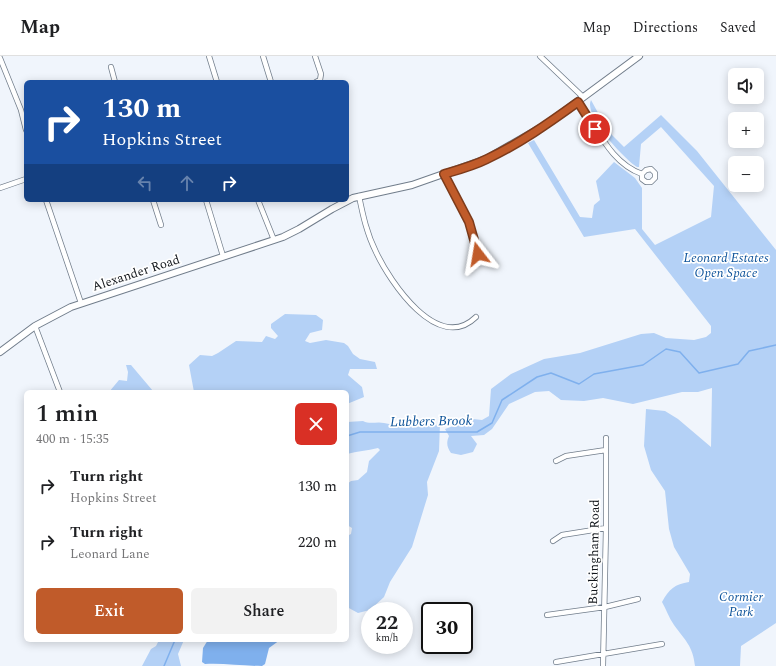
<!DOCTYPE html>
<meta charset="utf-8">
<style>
body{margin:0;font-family:Spectral,serif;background:#f2f2f2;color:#202124;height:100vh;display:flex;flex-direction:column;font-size:15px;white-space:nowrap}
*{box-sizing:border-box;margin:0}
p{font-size:13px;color:#757577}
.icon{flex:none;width:22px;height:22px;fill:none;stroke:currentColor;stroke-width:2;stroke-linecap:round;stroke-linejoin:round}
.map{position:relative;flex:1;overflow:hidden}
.panel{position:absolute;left:24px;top:334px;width:325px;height:252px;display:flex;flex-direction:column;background:#fff;border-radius:6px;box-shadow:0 2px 10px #0003}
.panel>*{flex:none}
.guide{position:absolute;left:24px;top:24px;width:325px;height:122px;border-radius:6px;box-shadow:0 2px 10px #0003;background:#1a4fa0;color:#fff;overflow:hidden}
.controls{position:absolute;left:728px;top:12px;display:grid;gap:8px}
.controls a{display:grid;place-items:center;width:36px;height:36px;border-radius:6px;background:#fff;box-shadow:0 2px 10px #0003;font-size:20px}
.speed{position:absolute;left:361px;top:546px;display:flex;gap:8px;font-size:20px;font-weight:700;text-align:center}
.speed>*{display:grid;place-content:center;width:52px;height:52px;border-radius:50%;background:#fff;box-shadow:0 2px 10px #0003;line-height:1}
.speed small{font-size:10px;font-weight:400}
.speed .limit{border:2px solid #111;border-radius:6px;background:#fff;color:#111}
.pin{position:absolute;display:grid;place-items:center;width:34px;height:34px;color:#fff;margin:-17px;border:2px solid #fff;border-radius:50%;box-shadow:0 1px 4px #0007}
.me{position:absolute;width:44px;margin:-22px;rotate:346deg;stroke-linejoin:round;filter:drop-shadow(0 0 3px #0008)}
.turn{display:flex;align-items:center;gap:14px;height:84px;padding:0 12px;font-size:18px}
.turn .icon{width:52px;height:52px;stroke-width:2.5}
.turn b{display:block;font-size:28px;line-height:34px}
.lanes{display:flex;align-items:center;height:38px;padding:0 12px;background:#0003;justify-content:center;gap:20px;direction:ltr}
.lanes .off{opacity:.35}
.round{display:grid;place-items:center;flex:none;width:42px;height:42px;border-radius:6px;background:#f2f2f2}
.headline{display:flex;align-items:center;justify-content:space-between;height:68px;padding:0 12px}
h1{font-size:24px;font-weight:600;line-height:30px}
.button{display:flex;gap:8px;margin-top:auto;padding:8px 12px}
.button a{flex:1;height:46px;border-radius:6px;background:#c05b2a;color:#fff;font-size:16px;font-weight:600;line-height:46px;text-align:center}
.button a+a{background:#f2f2f2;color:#202124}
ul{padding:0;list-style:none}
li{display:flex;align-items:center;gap:12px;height:56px;padding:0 12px}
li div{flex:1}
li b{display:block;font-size:15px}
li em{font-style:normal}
header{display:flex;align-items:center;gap:24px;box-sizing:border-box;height:56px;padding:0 20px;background:#fff;border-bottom:1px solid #e0e0e0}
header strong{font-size:19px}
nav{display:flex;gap:22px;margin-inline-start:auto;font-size:14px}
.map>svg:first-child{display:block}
.green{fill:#b4d1f6}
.water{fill:#7fb0ed}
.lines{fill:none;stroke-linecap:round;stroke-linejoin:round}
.stream{stroke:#7fb0ed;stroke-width:1.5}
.street-casing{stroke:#717d8b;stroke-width:6}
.secondary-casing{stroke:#717d8b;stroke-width:8}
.street{stroke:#fff;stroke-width:4.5}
.secondary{stroke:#fff;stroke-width:6}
.route-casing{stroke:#7d3b1b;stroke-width:10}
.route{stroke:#c05b2a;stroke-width:7}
.labels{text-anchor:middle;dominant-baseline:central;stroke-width:3.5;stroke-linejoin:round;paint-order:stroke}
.park-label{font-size:13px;font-style:italic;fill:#0e539a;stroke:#fff}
.street-label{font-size:13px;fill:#12161b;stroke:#fff}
.water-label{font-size:14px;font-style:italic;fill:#095097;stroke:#fff}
</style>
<header>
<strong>Map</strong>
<nav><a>Map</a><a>Directions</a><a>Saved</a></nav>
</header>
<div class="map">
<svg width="776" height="610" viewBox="0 0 776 610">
<rect width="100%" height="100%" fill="#f0f5fc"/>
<!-- green -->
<path class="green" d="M591,44l17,31 16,16 37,-32 36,36 79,99v373l-35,23 -1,20h-45c-2,-20 -10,-26 -21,-41 -5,-7 -8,-16 -12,-23 7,-13 13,-18 27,-20l1,-8 -16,-27 -5,-18 -4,-38 -14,-21 -7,-24 2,-37 19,2 13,8 33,28 1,-59 -14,4h-16l-49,12 -30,-6 -19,3 -23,-1 -12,-9 -14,1 -26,12 -17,25 -8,6 -13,1 6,8 -4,8 -12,3 -10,-2c-4,-6 -5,-10 -2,-17l-4,-7 28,-10 9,1 7,-4 2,-27 20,-15 33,-15 36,-6 61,-19 13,-1 12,5 28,2 12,-3 5,-4v-7l-76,-97 -51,8 -56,-94 6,-3 46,77 12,1 2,-13 6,-5 -4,-19 18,-19 21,16 7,10v41l13,16 56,-28 3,-31 -53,-59 -20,17 -2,23h-2c-13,-8 -54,-52 -46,-67z
M285,258l31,1 7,5 -1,10 -12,3 -5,8 5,2 16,-3 18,3 4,3 5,8 7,5 15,3 2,7h-27l-2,6 14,12 2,10 -17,7v-12h-153l-5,-27 11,-10 12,1 6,-3 18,-12 26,1 4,-6 9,3 3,-3 -7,-8v-4z
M126,309h5l22,26 5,1h-49l10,-12 8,1 1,-9z
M363,365c8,4 13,0 21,2 18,4 38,5 56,1l-1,27 -12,31 1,13 -16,52 -22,35 -6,15 -14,13 -12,3 -11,-6v-71l4,-2 1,-6 -5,-3v-41l4,-3 7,-1 9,-8 2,-11 11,-11 -2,-2c-11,3 -21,3 -31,6v-32z
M159,584h25l-6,14 3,12h-39l9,-17 5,-3z"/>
<!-- water -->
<path class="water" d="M208,584h72l-11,8 -4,16 -3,2c-20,0 -38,-3 -57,-2l-3,-2 1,-14z"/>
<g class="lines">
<!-- stream -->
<path class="stream" d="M347,380l13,-4h117l15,-9 10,-23 35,-23 14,-4 28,11 15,-10 49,-9 23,-16 14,3 19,21 39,-9 11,-13 27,-6
M164,610l11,-26"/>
<!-- street casing -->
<g class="street-casing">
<path id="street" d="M209,0l8,26
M263,0l8,26
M315,0l6,18 -1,6 -4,2
M540,0l43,41
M0,2l21,52 5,20
M111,11l4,15
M578,46c19,25 32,61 64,72l4,-4 5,-1 4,4v5l-4,4h-5l-4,-3v-5
M444,119l25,47 9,32
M0,132l26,-9
M359,140c4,20 8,38 17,56 14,30 62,102 100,65
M46,144l35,103
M153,144l8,25
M206,144l17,56
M258,144l16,40
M35,270l25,66
M556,405l10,-5 40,-6
M553,485l9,-6 44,-7
M547,559l58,-8 33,-8
M556,606l106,-18
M603,610l3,-138v-90"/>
</g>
<!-- secondary casing -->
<g class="secondary-casing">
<path id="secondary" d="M0,296l35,-26 36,-19 212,-70 16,-8 33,-20 21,-11 59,-13 74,-26 61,-35 92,-68"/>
</g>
<!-- street -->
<use href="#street" class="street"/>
<!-- secondary -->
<use href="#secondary" class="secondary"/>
</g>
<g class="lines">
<!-- route casing -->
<g class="route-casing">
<path id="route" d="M478,198l-9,-32 -25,-48c14,-4 29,-8 43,-15 32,-15 62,-36 91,-57l17,27"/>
</g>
<!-- route -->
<use href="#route" class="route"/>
</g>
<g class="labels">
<!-- park labels -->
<g class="park-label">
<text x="726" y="202">Leonard Estates<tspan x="726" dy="15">Open Space</tspan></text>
<text x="741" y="541">Cormier<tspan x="741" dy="15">Park</tspan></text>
</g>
<!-- street labels -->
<g class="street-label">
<text transform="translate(136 217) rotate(-18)">Alexander Road</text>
<text transform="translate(594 496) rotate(-89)">Buckingham Road</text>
</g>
<!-- water labels -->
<g class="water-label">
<text transform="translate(431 365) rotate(-1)">Lubbers Brook</text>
</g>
</g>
</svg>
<div class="controls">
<a><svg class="icon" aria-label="sound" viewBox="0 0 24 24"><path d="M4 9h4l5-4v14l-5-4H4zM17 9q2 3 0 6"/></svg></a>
<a>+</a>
<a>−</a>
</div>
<div class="speed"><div>22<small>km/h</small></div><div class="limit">30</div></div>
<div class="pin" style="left:595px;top:73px;background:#d93025"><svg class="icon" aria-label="arrive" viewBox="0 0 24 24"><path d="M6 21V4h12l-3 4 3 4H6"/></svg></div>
<svg class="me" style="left:478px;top:198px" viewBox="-20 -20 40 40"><path d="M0-17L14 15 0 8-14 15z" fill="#c05b2a" stroke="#fff" stroke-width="4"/></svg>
<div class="guide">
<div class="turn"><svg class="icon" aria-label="right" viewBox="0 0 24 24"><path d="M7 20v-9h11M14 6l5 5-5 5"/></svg><div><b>130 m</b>Hopkins Street</div></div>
<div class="lanes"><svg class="icon off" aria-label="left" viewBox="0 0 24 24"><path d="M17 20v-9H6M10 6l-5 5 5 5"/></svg><svg class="icon off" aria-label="ahead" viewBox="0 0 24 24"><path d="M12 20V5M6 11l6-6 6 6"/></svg><svg class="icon" aria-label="right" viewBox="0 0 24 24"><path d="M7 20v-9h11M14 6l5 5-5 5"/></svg></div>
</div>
<section class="panel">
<div class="headline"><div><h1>1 min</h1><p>400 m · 15:35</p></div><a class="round" style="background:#d93025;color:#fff"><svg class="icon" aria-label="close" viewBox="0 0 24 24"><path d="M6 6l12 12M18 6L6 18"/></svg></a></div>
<ul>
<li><svg class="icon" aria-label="right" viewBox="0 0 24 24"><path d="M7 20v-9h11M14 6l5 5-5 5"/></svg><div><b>Turn right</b><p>Hopkins Street</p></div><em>130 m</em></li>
<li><svg class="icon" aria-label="right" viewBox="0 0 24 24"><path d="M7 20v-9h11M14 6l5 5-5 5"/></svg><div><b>Turn right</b><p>Leonard Lane</p></div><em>220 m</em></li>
</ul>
<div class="button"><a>Exit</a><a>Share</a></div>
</section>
</div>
